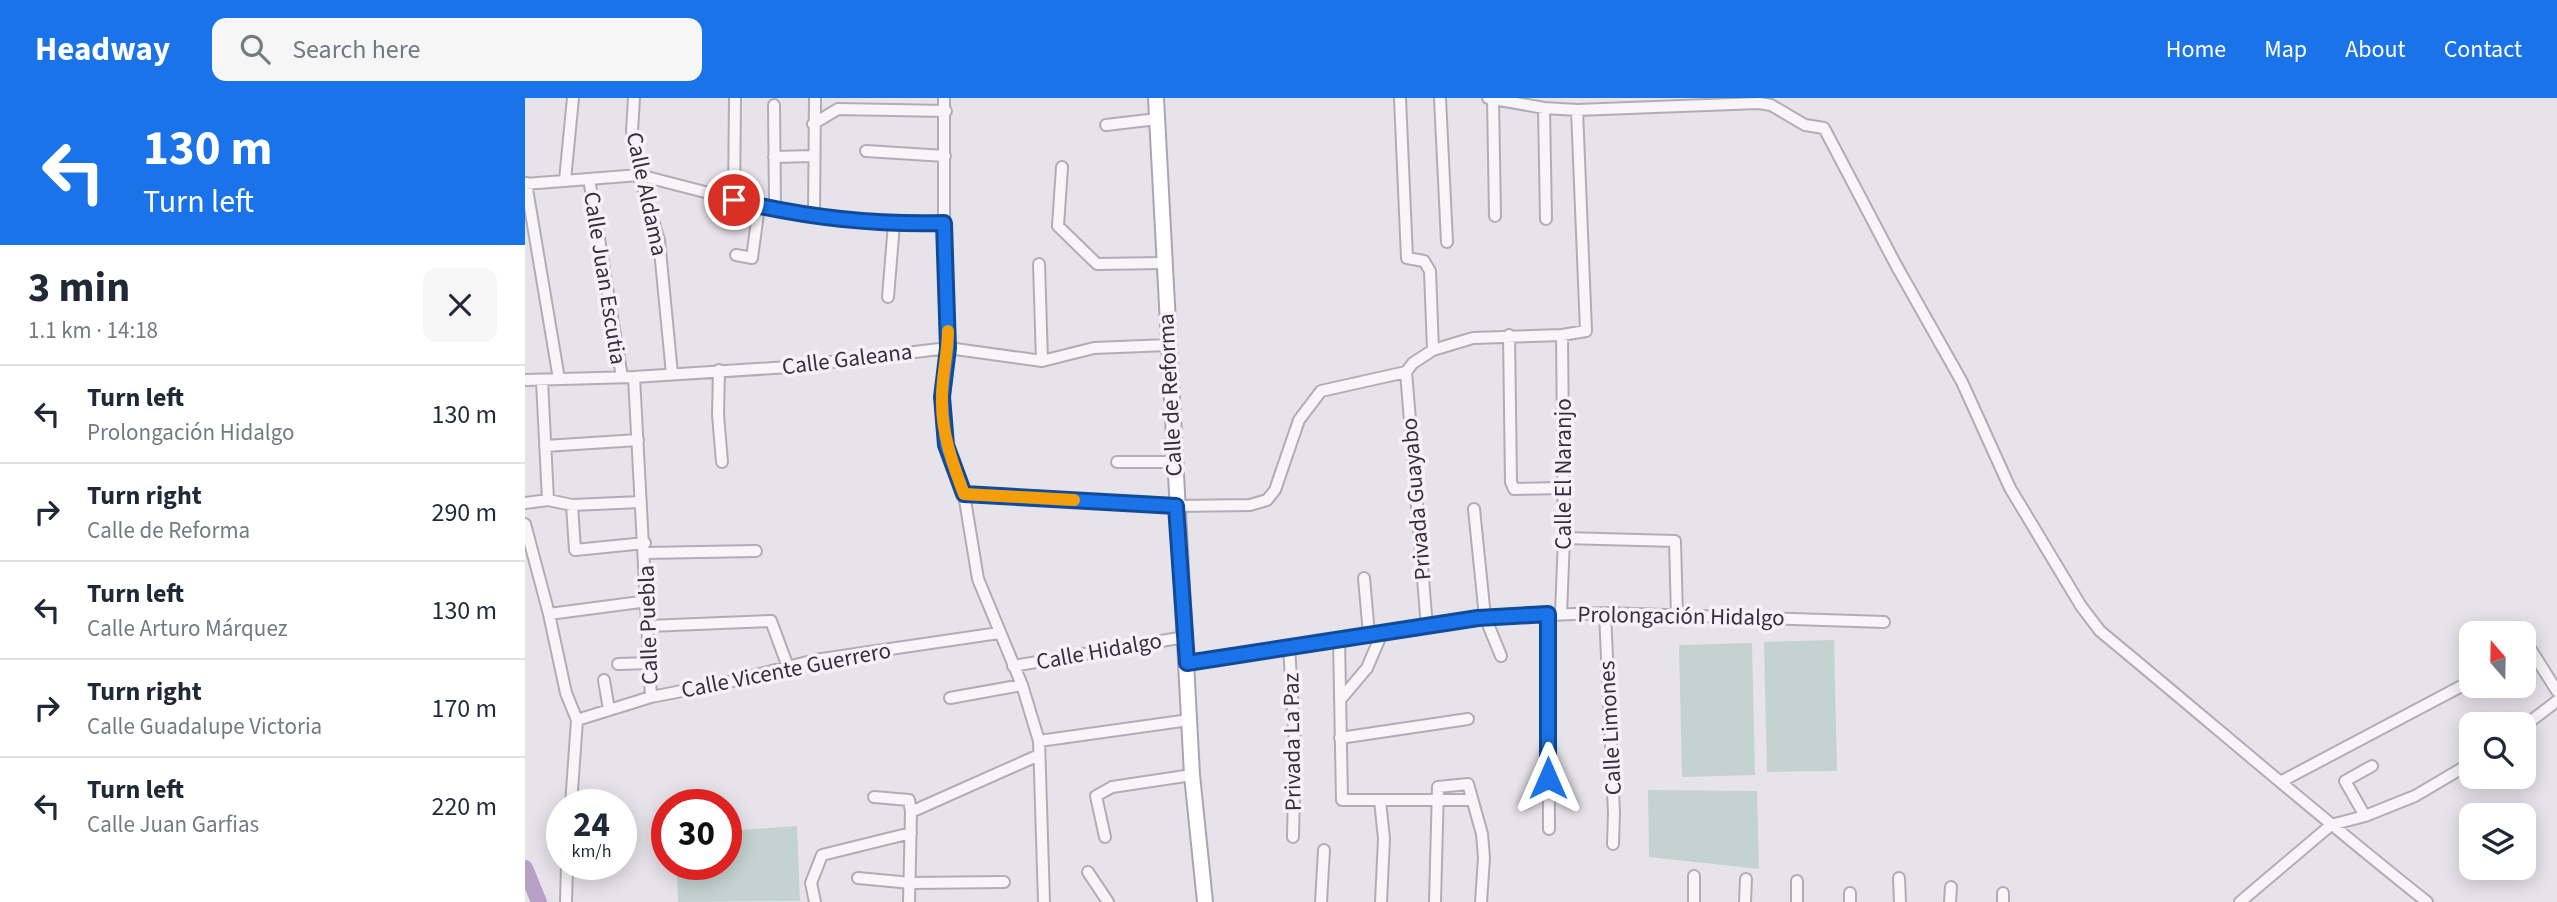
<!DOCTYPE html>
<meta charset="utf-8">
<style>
body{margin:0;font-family:"Source Sans 3",sans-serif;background:#f6f6f7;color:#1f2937;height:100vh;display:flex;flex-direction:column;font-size:26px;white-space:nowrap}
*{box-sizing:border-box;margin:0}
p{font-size:23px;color:#747a83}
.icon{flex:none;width:38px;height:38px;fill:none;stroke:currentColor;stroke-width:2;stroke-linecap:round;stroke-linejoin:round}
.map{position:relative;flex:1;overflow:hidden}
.drawer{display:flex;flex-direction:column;background:#fff;width:525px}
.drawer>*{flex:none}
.top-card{background:#1a73e8;color:#fff;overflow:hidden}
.needle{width:46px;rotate:340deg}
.buttons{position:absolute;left:1934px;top:523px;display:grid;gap:14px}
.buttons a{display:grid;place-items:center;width:77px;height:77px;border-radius:14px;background:#fff;box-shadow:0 4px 18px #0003;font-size:35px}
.speed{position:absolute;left:21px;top:691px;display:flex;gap:14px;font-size:35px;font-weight:700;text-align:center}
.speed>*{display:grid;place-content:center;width:91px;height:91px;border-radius:50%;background:#fff;box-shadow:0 4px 18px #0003;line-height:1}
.speed small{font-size:18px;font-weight:400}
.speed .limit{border:10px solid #d22;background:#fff;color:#111}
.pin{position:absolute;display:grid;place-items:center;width:60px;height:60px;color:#fff;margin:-30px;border:4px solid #fff;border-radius:50%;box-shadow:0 2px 7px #0007}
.me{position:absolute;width:77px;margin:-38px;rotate:0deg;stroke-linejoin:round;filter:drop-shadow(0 0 5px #0008)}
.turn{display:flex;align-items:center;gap:24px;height:147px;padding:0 28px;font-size:32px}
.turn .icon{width:91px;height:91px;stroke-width:2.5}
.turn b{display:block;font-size:49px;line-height:60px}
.round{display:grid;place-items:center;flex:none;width:74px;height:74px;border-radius:14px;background:#f6f6f7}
.head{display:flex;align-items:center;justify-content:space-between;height:119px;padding:0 28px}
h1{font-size:42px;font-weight:700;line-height:52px}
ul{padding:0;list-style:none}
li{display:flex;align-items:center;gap:21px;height:98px;padding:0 28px;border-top:2px solid #e0e1e3}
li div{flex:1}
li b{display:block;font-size:26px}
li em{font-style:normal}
header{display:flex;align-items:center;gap:42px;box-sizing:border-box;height:98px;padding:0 35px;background:#1a73e8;color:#fff}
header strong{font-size:33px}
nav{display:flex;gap:38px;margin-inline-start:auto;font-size:24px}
.search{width:490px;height:63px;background:#f6f6f7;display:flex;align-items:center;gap:18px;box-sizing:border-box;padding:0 24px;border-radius:14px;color:#747a83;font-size:26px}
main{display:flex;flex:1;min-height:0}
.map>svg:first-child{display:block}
.green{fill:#c4d3d0}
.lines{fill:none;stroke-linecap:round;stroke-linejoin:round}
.river{stroke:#b6a0c7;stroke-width:16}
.minor-casing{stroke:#b3acb7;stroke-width:14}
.major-casing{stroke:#aea3b5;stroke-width:18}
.minor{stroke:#f7f5f8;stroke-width:10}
.major{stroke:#fff;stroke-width:14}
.route-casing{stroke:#114b97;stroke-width:18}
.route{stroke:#1a73e8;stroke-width:12}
.slow{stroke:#f59e0b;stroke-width:12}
.labels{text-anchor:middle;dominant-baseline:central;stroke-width:7;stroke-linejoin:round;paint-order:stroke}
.street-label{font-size:23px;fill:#3a2c41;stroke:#f5f2f7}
</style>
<header>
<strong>Headway</strong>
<div class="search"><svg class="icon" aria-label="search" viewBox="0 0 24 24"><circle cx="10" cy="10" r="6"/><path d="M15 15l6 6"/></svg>Search here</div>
<nav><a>Home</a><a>Map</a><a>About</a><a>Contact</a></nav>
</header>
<main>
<section class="drawer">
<div class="top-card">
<div class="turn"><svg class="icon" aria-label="left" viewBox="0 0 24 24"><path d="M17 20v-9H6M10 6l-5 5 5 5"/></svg><div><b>130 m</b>Turn left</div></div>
</div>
<div class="head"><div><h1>3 min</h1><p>1.1 km · 14:18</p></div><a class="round"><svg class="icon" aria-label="close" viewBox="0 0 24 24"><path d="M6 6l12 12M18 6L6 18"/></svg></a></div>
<ul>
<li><svg class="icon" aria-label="left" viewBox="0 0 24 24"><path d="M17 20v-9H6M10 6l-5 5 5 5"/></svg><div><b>Turn left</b><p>Prolongación Hidalgo</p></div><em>130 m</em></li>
<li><svg class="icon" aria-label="right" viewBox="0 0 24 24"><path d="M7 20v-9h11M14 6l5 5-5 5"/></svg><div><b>Turn right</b><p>Calle de Reforma</p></div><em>290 m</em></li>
<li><svg class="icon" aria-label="left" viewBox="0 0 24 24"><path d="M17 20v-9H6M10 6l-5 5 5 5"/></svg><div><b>Turn left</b><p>Calle Arturo Márquez</p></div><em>130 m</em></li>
<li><svg class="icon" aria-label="right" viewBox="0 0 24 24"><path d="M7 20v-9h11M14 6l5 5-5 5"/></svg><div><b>Turn right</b><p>Calle Guadalupe Victoria</p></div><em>170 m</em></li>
<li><svg class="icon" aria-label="left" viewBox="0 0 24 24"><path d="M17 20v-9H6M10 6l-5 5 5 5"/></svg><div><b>Turn left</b><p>Calle Juan Garfias</p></div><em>220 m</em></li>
</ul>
</section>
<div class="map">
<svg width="2032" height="804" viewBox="0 0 2032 804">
<rect width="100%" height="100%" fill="#e7e3ea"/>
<!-- green -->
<path class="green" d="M1309,542l3,131 -70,1 -3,-130z
M1227,545l3,132 -73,2 -3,-132z
M1123,692l109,1 2,78 -110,-12z
M272,728l3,75 -122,1 -1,-37 49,-1v-33z"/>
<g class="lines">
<!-- river -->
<path class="river" d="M0,770l14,34"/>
<!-- minor casing -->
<g class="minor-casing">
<path id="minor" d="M109,0l-2,33 7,44 20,65 13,134
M419,0v125l4,125 -6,49 4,48 18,49 14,85 44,106 17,56 5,161
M875,0l7,160 17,3 6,10 3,79
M915,0l7,144
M963,0l56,10 33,2 182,-7 12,2 34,20 19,3 72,137 66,117 48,106 71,118 19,25c109,90 216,183 327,271
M968,1l2,117
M249,7l1,102
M1019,10l2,111
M288,26l25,-15 108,2
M581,27l51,-6
M341,53l79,5
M249,59l40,-1
M537,69l-4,59 39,38 66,-1
M64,81l33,198
M40,82l8,-82
M1,85l33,196
M0,86l114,-9 120,31 55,10 80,8 50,-1
M209,102l1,-102
M289,118l1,-118
M211,157l16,3 7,-52
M514,166l3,97
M363,199l6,-73
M984,237l2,147 3,7 50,-1
M194,272l-1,45 4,47
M881,274l21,255
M109,279l17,320
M0,282l109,-3 155,-10 159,-19 94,13 52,-13 74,-3
M17,283l6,119
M20,348l93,-6
M592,364h57
M439,396l212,12 74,-1 17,-5 8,-10 24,-70 22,-29 85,-19 7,-9 20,-13 40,-12 89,-3 24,-4 -9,-221
M0,405l23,-3 24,5 69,-3
M47,407l3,45 70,-7
M949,411l11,108 16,39
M0,426l24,90 17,79 11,27 -6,85
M1039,440l111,3 2,76
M120,455l111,-2
M839,480l5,57
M1080,515l9,200 -1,31
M24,516l99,-13
M1023,516l1,215
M1036,516l3,-76 -2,-203
M123,528l123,-5 17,46
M814,541l3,161h130
M764,548l6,99 -2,92
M1998,556l8,-4 26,41
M662,565l298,-46 120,-4 279,9
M93,566l32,-1
M488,568l172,-29
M79,582l5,30
M425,600l72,-13
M815,602l27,-32 15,-35
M52,622l74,-23 82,-16 82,-21 184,-27
M1998,629l34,-26
M815,640l128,-19
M514,643l150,-21
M1757,683l189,-100
M349,699l35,3 2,12 -2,90
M855,702l4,39 -3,63
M386,714l128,-57
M1840,718l-20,-35 27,-15
M580,739l-9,-41 16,-9 80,-12
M563,774l20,30
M333,780l53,5 93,-1
M1374,780l1,24
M1325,795v9
M41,804l1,-38
M290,804l-4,-19 11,-28 89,-22
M796,804l3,-52
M910,804l3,-115 30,-3 14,50 2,24 -3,44
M1169,804v-26
M1220,804l1,-23
M1272,804v-21
M1425,804l1,-15
M1478,804v-9
M1715,804l91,-77 34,-9 50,-20 56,-33"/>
</g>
<!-- major casing -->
<g class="major-casing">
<path id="major" d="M631,0l36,677 13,127"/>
</g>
<!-- minor -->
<use href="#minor" class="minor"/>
<!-- major -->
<use href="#major" class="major"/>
</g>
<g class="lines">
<!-- route casing -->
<g class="route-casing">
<path id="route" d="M209,102c69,17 139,25 210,23l4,125 -6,49 4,48 18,49 212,12 11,157 291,-45 70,-4v164"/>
</g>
<!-- route -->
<use href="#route" class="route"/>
<!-- slow -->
<path class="slow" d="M423,233c0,22 -6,44 -6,66 -1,35 10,65 22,97l110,6"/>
</g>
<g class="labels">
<!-- street labels -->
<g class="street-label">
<text transform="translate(122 96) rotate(78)">Calle Aldama</text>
<text transform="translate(80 180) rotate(81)">Calle Juan Escutia</text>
<text transform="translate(322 261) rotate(-7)">Calle Galeana</text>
<text transform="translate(645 297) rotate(-93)">Calle de Reforma</text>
<text transform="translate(1038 376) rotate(-90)">Calle El Naranjo</text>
<text transform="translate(891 401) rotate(-95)">Privada Guayabo</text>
<text transform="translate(1156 518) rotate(1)">Prolongación Hidalgo</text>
<text transform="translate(123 527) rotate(-92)">Calle Puebla</text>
<text transform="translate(574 553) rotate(-10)">Calle Hidalgo</text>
<text transform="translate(261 572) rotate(-11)">Calle Vicente Guerrero</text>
<text transform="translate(1085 630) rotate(-93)">Calle Limones</text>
<text transform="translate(767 644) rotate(-91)">Privada La Paz</text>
</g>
</g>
</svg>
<div class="buttons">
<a><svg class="needle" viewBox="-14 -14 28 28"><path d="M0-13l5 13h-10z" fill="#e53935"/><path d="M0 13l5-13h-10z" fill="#747a83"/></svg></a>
<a><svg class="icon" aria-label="search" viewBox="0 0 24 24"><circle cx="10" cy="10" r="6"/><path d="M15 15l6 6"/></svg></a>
<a><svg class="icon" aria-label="layers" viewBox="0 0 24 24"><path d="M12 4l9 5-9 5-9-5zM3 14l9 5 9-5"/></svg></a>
</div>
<div class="speed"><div>24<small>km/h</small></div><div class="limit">30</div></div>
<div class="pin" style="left:209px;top:102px;background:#d93025"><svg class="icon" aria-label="arrive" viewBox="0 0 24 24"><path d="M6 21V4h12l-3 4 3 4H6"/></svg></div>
<svg class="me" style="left:1023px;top:680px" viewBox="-20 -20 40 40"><path d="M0-17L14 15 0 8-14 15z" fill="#1a73e8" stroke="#fff" stroke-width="4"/></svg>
</div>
</main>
